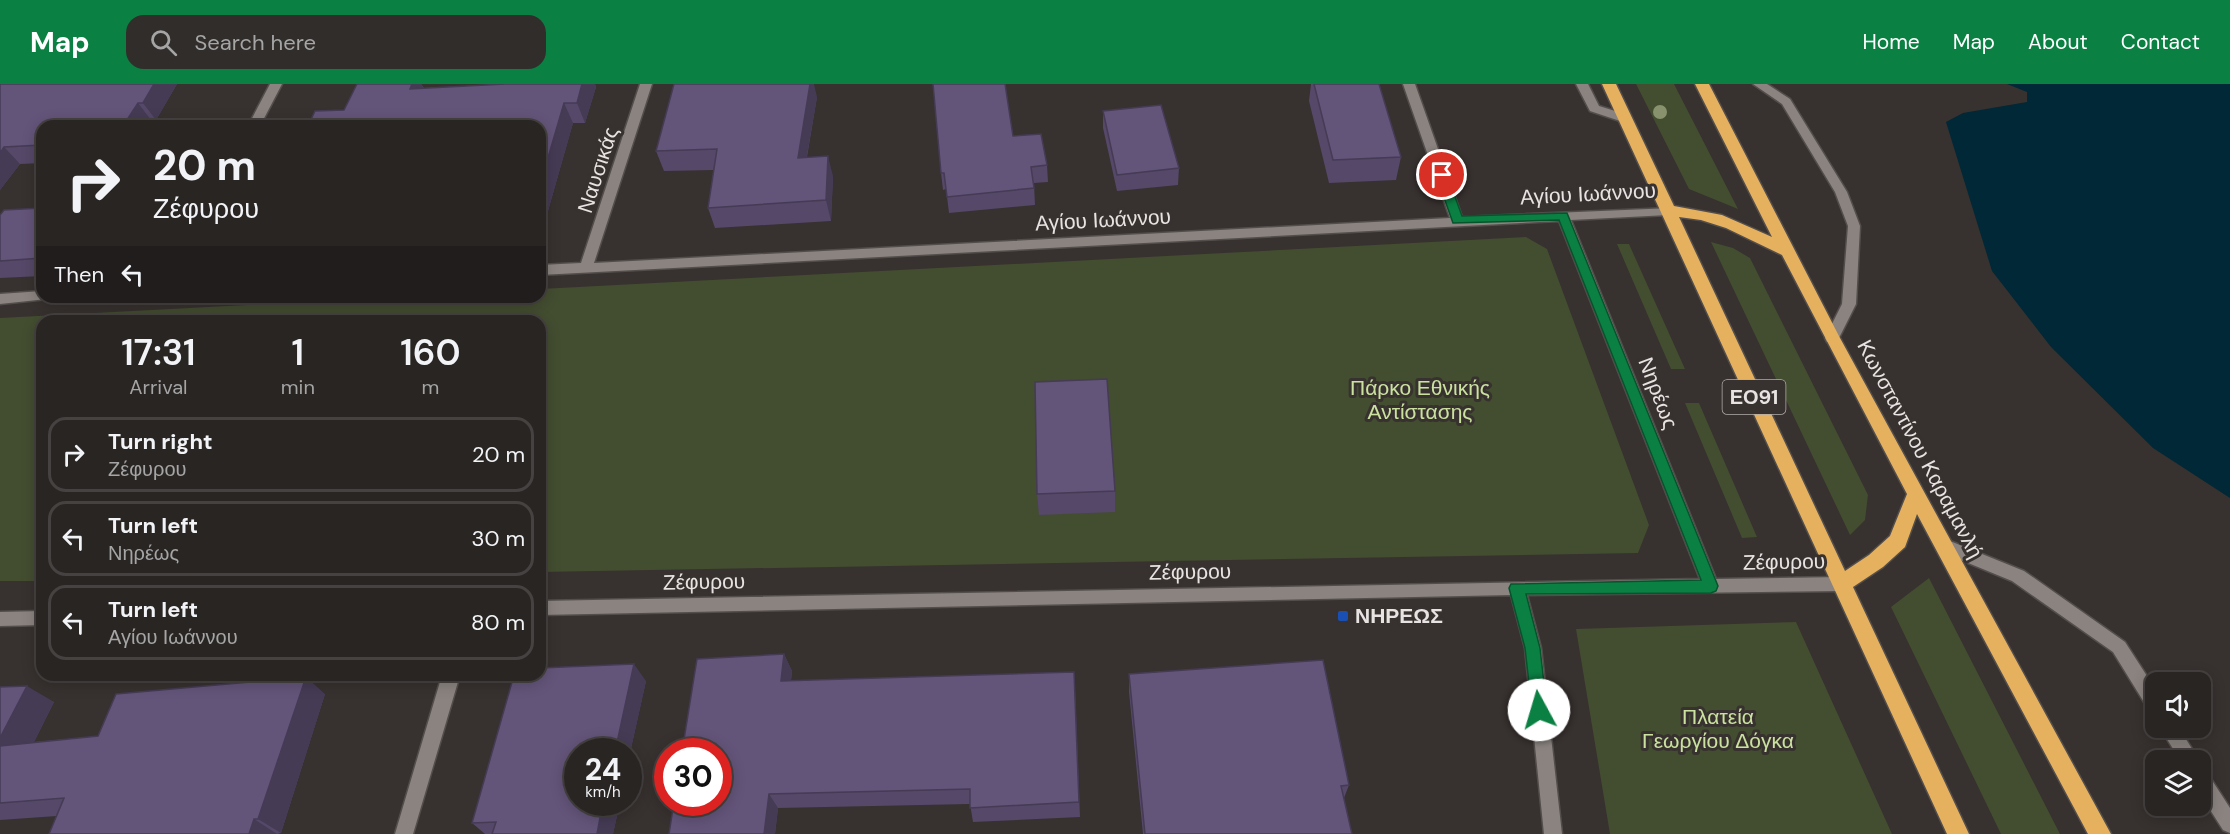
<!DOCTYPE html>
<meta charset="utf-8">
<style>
body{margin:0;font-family:"DM Sans",sans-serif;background:#312d2b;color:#f1f3f6;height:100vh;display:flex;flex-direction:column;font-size:22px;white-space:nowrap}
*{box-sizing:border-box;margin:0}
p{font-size:20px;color:#a5a5a6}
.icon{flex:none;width:33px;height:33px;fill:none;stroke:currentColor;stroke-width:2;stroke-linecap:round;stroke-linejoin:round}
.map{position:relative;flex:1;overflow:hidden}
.sheet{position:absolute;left:36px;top:231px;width:510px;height:366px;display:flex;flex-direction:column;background:#292523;border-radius:18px;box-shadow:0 3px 15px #0003,0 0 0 2px #454241}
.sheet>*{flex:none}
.top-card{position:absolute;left:36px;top:36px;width:510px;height:183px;border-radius:18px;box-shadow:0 3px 15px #0003,0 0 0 2px #454241;background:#292523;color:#f1f3f6;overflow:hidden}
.controls{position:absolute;left:2145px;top:588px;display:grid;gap:12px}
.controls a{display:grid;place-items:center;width:66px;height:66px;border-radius:12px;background:#292523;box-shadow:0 3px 15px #0003,0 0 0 2px #454241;font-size:30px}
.speed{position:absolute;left:564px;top:654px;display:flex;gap:12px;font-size:30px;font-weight:700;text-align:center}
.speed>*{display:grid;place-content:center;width:78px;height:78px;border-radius:50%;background:#292523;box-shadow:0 3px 15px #0003,0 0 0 2px #454241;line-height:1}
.speed small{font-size:15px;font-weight:400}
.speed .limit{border:9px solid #d22;background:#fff;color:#111}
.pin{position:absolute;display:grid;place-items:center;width:51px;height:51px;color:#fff;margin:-26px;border:3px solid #fff;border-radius:50%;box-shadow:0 2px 6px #0007}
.me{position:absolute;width:66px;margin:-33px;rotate:354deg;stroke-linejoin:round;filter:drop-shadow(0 0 4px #0008)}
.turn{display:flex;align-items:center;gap:21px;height:126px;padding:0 18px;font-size:27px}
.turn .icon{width:78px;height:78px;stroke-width:2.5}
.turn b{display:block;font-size:42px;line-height:51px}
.then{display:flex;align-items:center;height:57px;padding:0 18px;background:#0003;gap:12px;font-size:22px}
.eta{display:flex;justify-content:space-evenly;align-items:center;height:102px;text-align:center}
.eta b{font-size:36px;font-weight:600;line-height:42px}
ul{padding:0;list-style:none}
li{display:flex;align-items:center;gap:18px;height:75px;margin:0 12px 9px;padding:0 6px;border:3px solid #454241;border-radius:18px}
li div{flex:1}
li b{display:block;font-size:22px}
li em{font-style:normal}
header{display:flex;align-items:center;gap:36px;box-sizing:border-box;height:84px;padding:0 30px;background:#0b8043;color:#fff}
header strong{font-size:28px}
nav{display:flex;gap:33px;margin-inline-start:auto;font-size:21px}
.search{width:420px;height:54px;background:#312d2b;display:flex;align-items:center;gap:15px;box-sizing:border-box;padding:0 21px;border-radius:18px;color:#a5a5a6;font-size:22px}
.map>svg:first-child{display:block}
.green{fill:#434d30}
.water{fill:#002836}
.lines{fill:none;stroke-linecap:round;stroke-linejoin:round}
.minor-casing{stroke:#534e4c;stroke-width:3}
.highway-casing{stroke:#534e4c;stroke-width:3}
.minor{fill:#8a837f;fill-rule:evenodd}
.highway{fill:#e5b15e;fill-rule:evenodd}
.tree{fill:#88926d}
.wall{fill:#554868}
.shaded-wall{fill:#453b55}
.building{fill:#635479;stroke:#453b55;stroke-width:1.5}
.route{fill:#0b8043;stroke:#07532c;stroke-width:1.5}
.transit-dot{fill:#1a4fb4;stroke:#37312f;stroke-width:2}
.labels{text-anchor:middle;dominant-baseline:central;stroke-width:6;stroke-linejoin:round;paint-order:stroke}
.shield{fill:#37312f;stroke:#b2aeac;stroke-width:1.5}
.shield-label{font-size:20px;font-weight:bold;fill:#e7e3e2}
.street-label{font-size:21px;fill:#e7e3e2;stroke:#37312f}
.park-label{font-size:21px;fill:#cbe29f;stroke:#37312f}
.poi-label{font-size:21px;font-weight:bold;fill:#e7e3e2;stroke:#37312f;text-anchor:start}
</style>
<header>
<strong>Map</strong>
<div class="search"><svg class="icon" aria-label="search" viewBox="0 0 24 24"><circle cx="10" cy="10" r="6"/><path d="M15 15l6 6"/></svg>Search here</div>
<nav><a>Home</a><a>Map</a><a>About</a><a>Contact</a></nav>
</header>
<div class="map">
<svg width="2230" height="750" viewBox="0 0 2230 750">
<rect width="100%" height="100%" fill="#37312f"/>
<!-- green -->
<path class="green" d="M1636,0h38l64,125 -49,-20z
M1526,153l21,12 102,276 -11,28 -1098,19v-251h-498v260h-42v-263l398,-21h142v-8z
M1711,158l22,6 17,10 118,237 -3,25 -15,15z
M1617,160h12l56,125h-14z
M1685,319h14l58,134 -15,1z
M1929,494l131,256h-59l-110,-227z
M1796,538l96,212h-282l-34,-205z"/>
<!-- water -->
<path class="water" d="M2007,0h223v414l-77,-50 -102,-101 -59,-76 -46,-149 17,-9 64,-11v-10z"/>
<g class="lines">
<!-- minor casing -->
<g class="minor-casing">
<path id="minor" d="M270,0h12l-22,42h-12z
M640,0h12l-58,179 856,-45 -47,-134h12l47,133 210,-9 2,3 -2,3 -4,1 -97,5 145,359 125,-2 6,2 2,5 -2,5 -6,2 -314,4 14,53 21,186h-18l-19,-186 -14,-53 -971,20v-14l1160,-22 -141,-358 -1019,54v-10l41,-2z
M1576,0h12l11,22 29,9v6h-8l-30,-10z
M1753,0h14l23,15 57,93 13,34 -4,78 -19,38h-10l-2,-4 17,-34 6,-78 -13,-34 -53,-88z
M42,207v6h6l-1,2 -47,5v-10z
M1945,455l79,32 101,71 31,48v24l-6,-2 -37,-60 -101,-71 -73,-30 -2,-5 2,-5z
M42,527v14l-42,1v-14z
M442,591h18l-47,159h-18z
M2160,644h19l20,32h-19z
M2200,685l6,2 24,37v25l-7,-3 -23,-36z"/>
</g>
<!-- highway casing -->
<g class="highway-casing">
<path id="highway" d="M1602,0h14l58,122 48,9 50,22 -77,-153h14l131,254 271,496h-23l-171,-320 -12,33 -22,20 -30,20 116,247h-22zM1679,133l22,3 25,8 56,27 125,239 -17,42 -21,19 -24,16z"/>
</g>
<!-- minor -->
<use href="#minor" class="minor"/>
<!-- highway -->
<use href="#highway" class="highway"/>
</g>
<!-- trees -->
<circle class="tree" cx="1660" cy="28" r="7"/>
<!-- wall -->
<path class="wall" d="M0,0h177l-21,36 -114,6v37l-22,1 -20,26z
M357,0h64l3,4 81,-4h90l1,3 -11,36h-12l-31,109h-2v-106l-196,-16z
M1311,0h68l22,73 -5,23 -67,3 -20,-82z
M817,13l-10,60 26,19 -2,45 -116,7 -7,-20 6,-38 -50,1 -8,-20z
M1103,27l76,57 -1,17 -61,6 -14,-63z
M1047,81l1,17 -14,1 1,22 -86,8 -3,-24 -3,1 -2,-17z
M42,124v68l-42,2v-63z
M1115,407v21l-76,3 -2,-21z
M784,570l8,17 -1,10 284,8 5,128 -107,5 -3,-18 -192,4 -3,26h-106z
M1129,590l220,111 -5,13 8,36h-209l-14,-142z
M646,597l-18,81v-10l-50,50h42l-7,32h-128l-13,-11z
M0,603l54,15 -20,40 64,-6 227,-42 -44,139 -4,1 -220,-18 -57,4z"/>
<!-- shaded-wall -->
<path class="shaded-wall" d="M154,0h23l-21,36 -13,-17z
M412,0h9l6,11 -17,-6z
M582,0h13l1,3 -11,36 -8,-20z
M810,0h4l3,13 -14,81 -5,-20z
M138,19l13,17 -4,6h-24z
M564,19l9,20 -31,109 -2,-5v-42z
M4,63l16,17 -20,26v-37z
M828,72l5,20 -2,45 -5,-21z
M784,570l8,17 -3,27 -8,-17z
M634,580l12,17 -18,81v-10h-13z
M306,593l19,17 -44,139 -23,-14z
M27,602l27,16 -30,60 -24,-14v-10z
M769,710l9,14 -3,26h-11z
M603,718h17l-7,32h-16z
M254,735l23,15h-28z"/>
<!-- building -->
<path class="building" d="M0,0h154l-11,19h-5l-15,23h-81v19l-38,2 -4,6z
M357,0h55l-2,5 95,-5h77l-5,19h-13l-24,82v-59h-232l7,-15 29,-1z
M674,0h136l-12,74 30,-2 -2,44 -118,8 9,-59 -61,2z
M933,0h72l8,52 28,-2 6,31 -16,2 3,21 -87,9 -3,-24h-3z
M1314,0h65l22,73 -68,3z
M1161,21l18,63 -62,7 -14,-64z
M42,124v50l-42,3v-46l4,-5z
M1107,295l8,112 -78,3 -2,-112z
M784,570l-3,27 293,-9 5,130 -109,6v-19l-201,5 -5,40h-95l5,-32h44v-50h-36l15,-93z
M1323,576l26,125 -8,1 11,48h-207l-16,-160z
M634,580l-19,88h-37v50h25l-6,32h-105l4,-12 -24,1 42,-148h26v-7z
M306,593l-48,142h-4l-5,15h-200l15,-36 -64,5v-57l98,-10 18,-42z
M27,602l-27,52v-51z"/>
<!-- route -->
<path class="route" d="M1442,88l5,3 15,41 105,-3 151,373 -2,5 -5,2 -185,1 14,54 7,62 -2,5 -6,2 -5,-2 -2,-5 -7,-62 -16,-60 2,-4 190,-4 -142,-360 -106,3 -17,-48z"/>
<!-- markers -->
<rect class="transit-dot" x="1337" y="526" width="12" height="12" rx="3"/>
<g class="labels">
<!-- shield labels -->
<rect class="shield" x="1722.5" y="296" width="63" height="34" rx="4.5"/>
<g class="shield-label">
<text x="1754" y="313">ΕΟ91</text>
</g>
<!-- street labels -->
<g class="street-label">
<text transform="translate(598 86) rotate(-72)">Ναυσικάς</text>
<text transform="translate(1588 110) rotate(-3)">Αγίου Ιωάννου</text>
<text transform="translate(1103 136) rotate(-3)">Αγίου Ιωάννου</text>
<text transform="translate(1658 309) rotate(69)">Νηρέως</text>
<text transform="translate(1920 365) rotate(62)">Κωνσταντίνου Καραμανλή</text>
<text transform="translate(1784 478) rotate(-1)">Ζέφυρου</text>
<text transform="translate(1190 488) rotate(-1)">Ζέφυρου</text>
<text transform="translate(704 498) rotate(-1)">Ζέφυρου</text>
</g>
<!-- park labels -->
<g class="park-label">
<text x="1420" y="304">Πάρκο Εθνικής<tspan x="1420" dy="24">Αντίστασης</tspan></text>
<text x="1718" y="633">Πλατεία<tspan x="1718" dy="24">Γεωργίου Δόγκα</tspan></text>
</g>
<!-- poi labels -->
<g class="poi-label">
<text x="1355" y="532">ΝΗΡΕΩΣ</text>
</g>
</g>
</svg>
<div class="controls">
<a><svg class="icon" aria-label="sound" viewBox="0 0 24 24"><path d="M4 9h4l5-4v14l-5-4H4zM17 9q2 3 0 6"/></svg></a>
<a><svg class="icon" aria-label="layers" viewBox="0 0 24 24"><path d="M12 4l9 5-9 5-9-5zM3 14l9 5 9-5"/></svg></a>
</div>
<div class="speed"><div>24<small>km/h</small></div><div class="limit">30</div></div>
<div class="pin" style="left:1442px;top:91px;background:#d93025"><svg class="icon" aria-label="arrive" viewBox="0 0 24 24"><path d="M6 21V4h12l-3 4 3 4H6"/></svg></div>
<svg class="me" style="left:1539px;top:626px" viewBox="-20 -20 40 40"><circle r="19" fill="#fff"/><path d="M0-13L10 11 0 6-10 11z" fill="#0b8043"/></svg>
<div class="top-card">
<div class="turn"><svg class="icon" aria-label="right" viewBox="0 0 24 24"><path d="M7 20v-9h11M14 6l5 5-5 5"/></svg><div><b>20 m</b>Ζέφυρου</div></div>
<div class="then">Then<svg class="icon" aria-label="left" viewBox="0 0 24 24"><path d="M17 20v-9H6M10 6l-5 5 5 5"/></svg></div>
</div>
<section class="sheet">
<div class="eta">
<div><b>17:31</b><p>Arrival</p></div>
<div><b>1</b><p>min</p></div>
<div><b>160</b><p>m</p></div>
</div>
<ul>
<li><svg class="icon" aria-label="right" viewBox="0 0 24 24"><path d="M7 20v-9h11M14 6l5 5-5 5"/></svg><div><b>Turn right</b><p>Ζέφυρου</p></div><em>20 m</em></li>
<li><svg class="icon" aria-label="left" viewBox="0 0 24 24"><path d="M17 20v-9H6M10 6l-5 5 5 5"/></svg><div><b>Turn left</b><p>Νηρέως</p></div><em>30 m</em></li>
<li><svg class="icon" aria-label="left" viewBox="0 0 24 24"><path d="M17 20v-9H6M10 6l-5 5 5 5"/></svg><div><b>Turn left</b><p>Αγίου Ιωάννου</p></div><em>80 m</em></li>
</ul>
</section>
</div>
